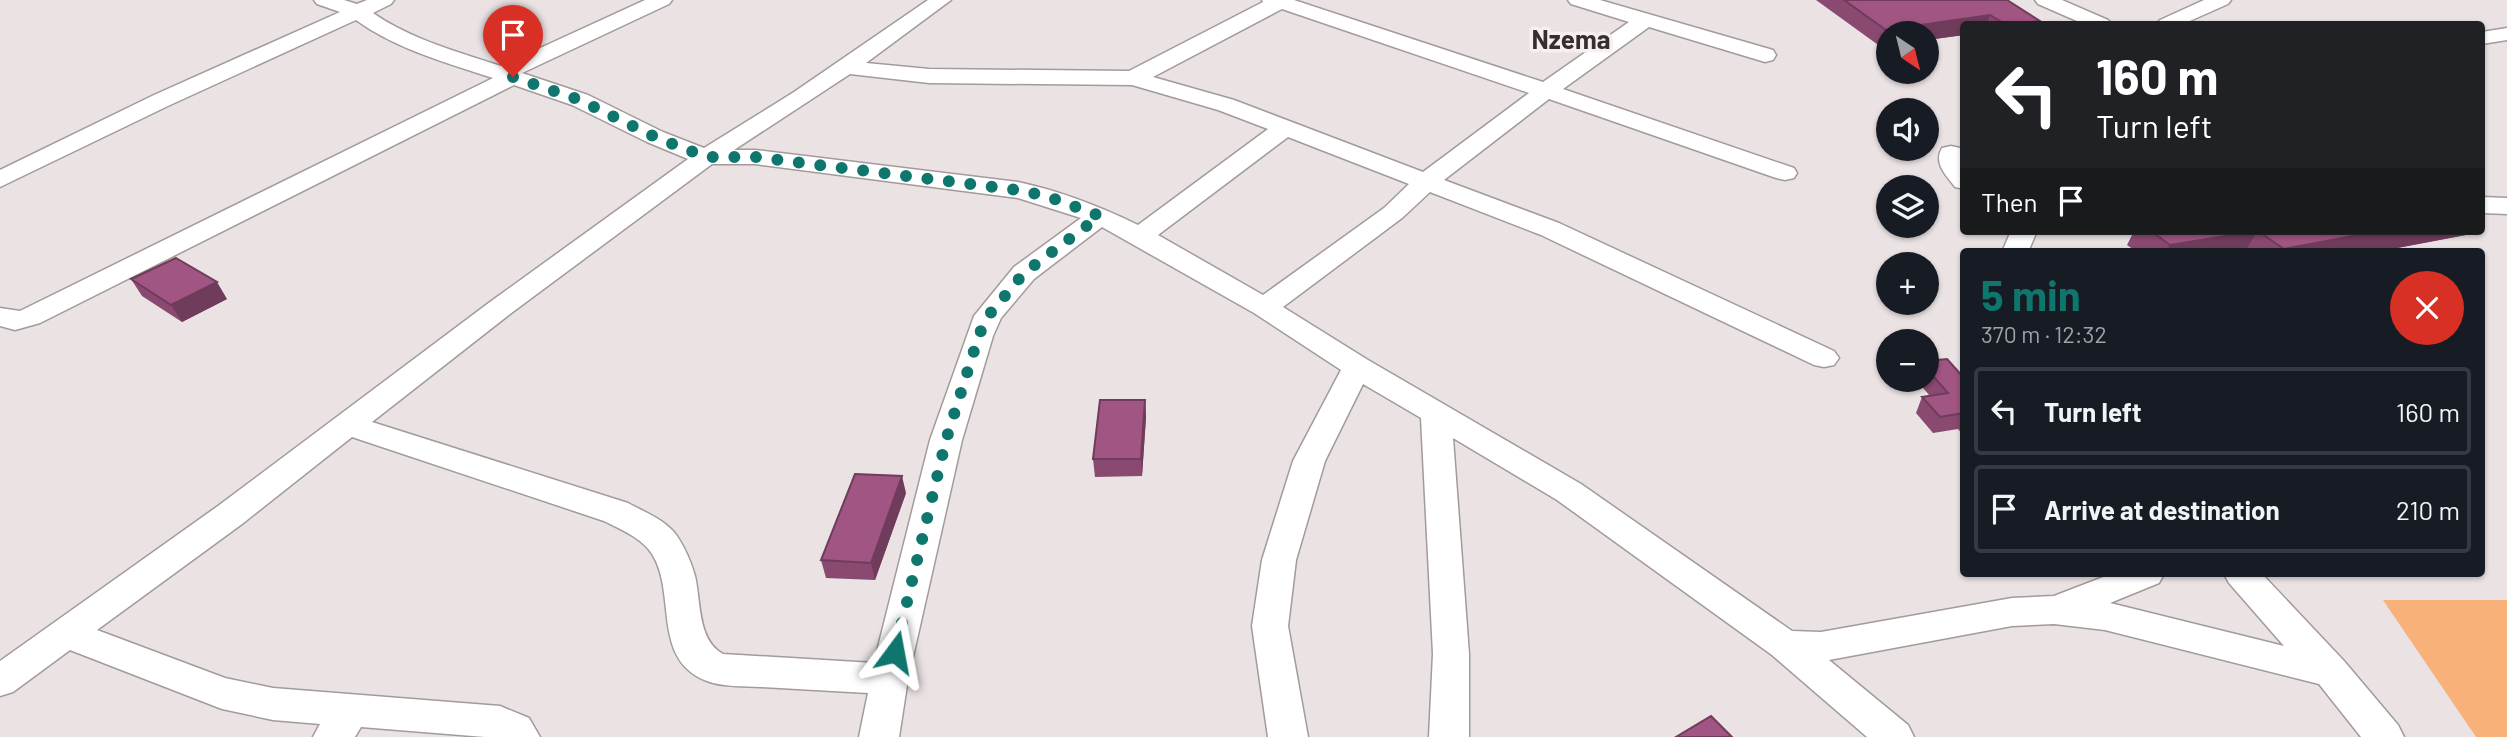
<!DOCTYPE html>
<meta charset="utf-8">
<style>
body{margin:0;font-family:Barlow,sans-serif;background:#242831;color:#f1f3f6;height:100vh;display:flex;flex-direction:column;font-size:26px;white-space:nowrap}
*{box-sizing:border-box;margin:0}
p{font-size:23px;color:#9ea1a6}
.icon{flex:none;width:38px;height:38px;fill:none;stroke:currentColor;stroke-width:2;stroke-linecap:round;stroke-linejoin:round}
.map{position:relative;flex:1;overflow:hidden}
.sheet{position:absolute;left:1960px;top:248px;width:525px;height:329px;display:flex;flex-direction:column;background:#171b24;border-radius:7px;box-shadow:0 2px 5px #0004}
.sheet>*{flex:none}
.top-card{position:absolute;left:1960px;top:21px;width:525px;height:214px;border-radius:7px;box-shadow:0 2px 5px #0004;background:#202124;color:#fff;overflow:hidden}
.needle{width:46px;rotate:145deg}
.tools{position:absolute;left:1876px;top:21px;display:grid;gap:14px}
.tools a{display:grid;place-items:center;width:63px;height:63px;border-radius:50%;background:#171b24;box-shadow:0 2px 5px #0004;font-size:35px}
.pin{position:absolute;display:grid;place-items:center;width:60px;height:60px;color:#fff;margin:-72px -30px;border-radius:50% 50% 50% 0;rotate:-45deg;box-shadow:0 0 7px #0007}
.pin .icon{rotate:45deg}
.me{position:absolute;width:77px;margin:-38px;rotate:13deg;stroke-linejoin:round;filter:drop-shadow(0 0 5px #0008)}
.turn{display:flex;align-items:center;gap:24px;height:147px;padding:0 21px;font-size:32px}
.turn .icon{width:91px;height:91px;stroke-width:2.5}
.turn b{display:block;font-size:49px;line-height:60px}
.then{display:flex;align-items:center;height:66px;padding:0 21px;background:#0003;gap:14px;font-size:26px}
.round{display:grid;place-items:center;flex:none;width:74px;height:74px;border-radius:37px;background:#242831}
.head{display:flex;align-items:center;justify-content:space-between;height:119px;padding:0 21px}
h1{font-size:42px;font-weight:700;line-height:52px;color:#0f766e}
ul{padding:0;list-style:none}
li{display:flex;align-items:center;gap:21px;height:88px;margin:0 14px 10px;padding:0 7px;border:4px solid #363941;border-radius:7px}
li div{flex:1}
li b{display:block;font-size:26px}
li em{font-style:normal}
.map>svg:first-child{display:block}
.green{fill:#f8b179}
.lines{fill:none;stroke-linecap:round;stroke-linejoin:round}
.minor-casing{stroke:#a29a9b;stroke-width:3}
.minor{fill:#fff;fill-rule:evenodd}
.wall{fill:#8a4970}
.shaded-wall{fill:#703c5b}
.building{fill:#a05582;stroke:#703c5b;stroke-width:2}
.route{stroke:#0f766e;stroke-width:12;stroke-dasharray:0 21.6}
.labels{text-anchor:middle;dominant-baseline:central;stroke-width:7;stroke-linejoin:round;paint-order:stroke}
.far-district-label{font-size:26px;font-weight:bold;fill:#362f30;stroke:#f8eff0}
</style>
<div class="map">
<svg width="2507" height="737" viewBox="0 0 2507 737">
<rect width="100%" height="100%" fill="#eae2e3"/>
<!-- green -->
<path class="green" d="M2383,600h124v137h-31z"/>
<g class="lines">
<!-- minor casing -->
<g class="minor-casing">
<path id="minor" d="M314,0h30l13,4 10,-4h27l-3,4 -18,9c37,26 85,39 128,53l144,-66h27l-3,4 -147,69 66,22 75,37 41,16 90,-56 134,-92h23l-85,63 63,6 200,2 134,-69 -1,-2h32l249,82 86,-60 -58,-18 -3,-4h32l173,50 3,5 -3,5 -8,2 -116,-35 -86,62 231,79 3,5 -3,5 -9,2 -9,-2 -227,-79 -105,81 115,43 275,128 5,7 -5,7 -10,2 -10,-2 -273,-130 -111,-43 -28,26 -119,89 85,53 213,124 211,147 29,1 191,-34 42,-2 57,-22h53l-5,9 -49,20 174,43 -55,-63 -5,-9h38l82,87 54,64 6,12h-43l-42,-53 -214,-54 -51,-6 -42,2 -183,34 79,65 6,12h-47l-95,-82 -215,-155 -104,-62 16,216v83h-40l4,-83 -12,-236 -58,-34 -38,77 -29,99 -8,66 20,111h-40l-16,-111 10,-66 31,-99 48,-91 -87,-57 -152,-86 -68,52 -33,39 -8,18 -31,104 -54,239 -9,58h-40l9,-44c-36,-2 -72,-4 -108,-6 -17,-1 -37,0 -53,-6 -56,-21 -30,-88 -55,-127 -10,-16 -32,-25 -48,-33l-252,-84 -110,87 -145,106 128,48 48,10 227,18 29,12 11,19h-55l-124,-10 -6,10h-42l7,-13 -47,-4 -51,-11 -152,-59 -57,42 -13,4v-35l218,-155 272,-204 198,-143 -41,-17 -75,-37 -58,-20 -474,238 -25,7 -15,-4v-18l20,3 473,-233c-46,-15 -97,-29 -137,-58l-186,85 -170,82v-17l154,-75 186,-83 -23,-8zM1282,9l247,84 -106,79 -189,-72 -81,-23zM850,74l79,9 203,2 86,25 50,19 -130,96c-39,-19 -78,-34 -120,-43l-263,-32h-21zM1288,137l121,47 -25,24 -121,87 -105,-60zM712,164h43l263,34 63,20 -67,49 -40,49 -44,124 -56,223 -151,-9c-26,-14 -22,-53 -28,-78 -4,-14 -10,-28 -18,-40 -11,-16 -33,-24 -49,-33l-256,-81 138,-108z
M2035,0h27l46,20 4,4h-28l-46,-20z
M2204,0h27l-3,4 -45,20h-27l4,-4z
M2507,28v12l-25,4v-12z
M1951,146l9,2 3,5 1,36 -9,-2c-9,-12 -22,-24 -13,-39z
M2482,197l25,1v16l-25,-1z
M2011,231h26l-9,21h-26z"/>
</g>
<!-- minor -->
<use href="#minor" class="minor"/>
</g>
<!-- wall -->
<path class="wall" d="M1816,0h191l33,21 -1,3h-75v11l-37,5v-7l-46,14z
M2134,231h339l-2,3 -95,18h-239l-10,-7z
M131,279l96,20 -45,23 -40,-26z
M1927,361l37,17v58l-6,-7 -25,4 -17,-20 6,-16 8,-1 -14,-16h11z
M1145,400l1,17 -4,59 -47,1 -2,-18z
M906,493l-31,87 -49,-2 -5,-18z"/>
<!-- shaded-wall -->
<path class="shaded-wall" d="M1990,15l-3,9h-23v11l-37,5v-7h-39v13l-7,1 5,-17z
M2040,21l-1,3h-24z
M2257,231l-12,21h-79l4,-7z
M2379,231h94l-2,3 -95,18h-94l2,-3z
M217,282l10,17 -45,23 -11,-17z
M1145,400l1,17 -4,59 -1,-17z
M902,476l4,17 -31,87 -4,-17z"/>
<!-- building -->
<path class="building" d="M1844,0h163l33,21 -25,3h-10l-15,-9 -104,15z
M2151,231h105l-86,14z
M2258,231h121l-95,18z
M176,258l41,24 -46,23 -40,-26z
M1947,359l17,19v35l-24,4 -18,-20 26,-4 -21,-24v-8z
M1100,400h45l-4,59h-48z
M855,474l47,2 -31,87 -50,-3z
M1711,716l21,21h-56z"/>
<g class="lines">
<!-- route -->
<path class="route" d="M513,77l67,23 75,37 51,20h49l263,33 28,6 54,20 -76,57 -36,43 -9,19 -33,105 -51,212"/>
</g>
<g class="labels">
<!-- far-district labels -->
<g class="far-district-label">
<text x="1571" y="38">Nzema</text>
</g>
</g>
</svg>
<div class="tools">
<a><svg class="needle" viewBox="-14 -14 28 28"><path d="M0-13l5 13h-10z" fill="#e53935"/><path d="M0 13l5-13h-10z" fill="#9ea1a6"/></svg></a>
<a><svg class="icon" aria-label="sound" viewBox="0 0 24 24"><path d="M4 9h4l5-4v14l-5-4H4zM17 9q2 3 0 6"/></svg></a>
<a><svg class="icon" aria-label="layers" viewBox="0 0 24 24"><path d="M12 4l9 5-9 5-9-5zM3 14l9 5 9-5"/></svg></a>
<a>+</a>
<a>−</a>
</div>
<div class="pin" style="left:513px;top:77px;background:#d93025"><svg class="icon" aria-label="arrive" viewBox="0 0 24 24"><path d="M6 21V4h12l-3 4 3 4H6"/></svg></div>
<svg class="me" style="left:895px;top:652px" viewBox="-20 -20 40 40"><path d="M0-17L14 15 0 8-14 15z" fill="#0f766e" stroke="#fff" stroke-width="4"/></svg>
<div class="top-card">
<div class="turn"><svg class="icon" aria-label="left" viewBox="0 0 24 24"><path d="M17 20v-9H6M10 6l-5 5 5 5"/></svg><div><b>160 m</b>Turn left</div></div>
<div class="then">Then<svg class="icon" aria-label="arrive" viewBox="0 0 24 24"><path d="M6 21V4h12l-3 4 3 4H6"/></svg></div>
</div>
<section class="sheet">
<div class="head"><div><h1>5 min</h1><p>370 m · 12:32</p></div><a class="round" style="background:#d93025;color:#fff"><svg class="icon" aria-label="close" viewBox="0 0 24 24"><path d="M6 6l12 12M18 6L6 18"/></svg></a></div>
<ul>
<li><svg class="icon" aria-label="left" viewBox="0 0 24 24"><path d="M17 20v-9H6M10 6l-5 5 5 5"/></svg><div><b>Turn left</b></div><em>160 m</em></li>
<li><svg class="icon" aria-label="arrive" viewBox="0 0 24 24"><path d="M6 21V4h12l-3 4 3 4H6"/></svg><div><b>Arrive at destination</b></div><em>210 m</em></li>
</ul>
</section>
</div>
